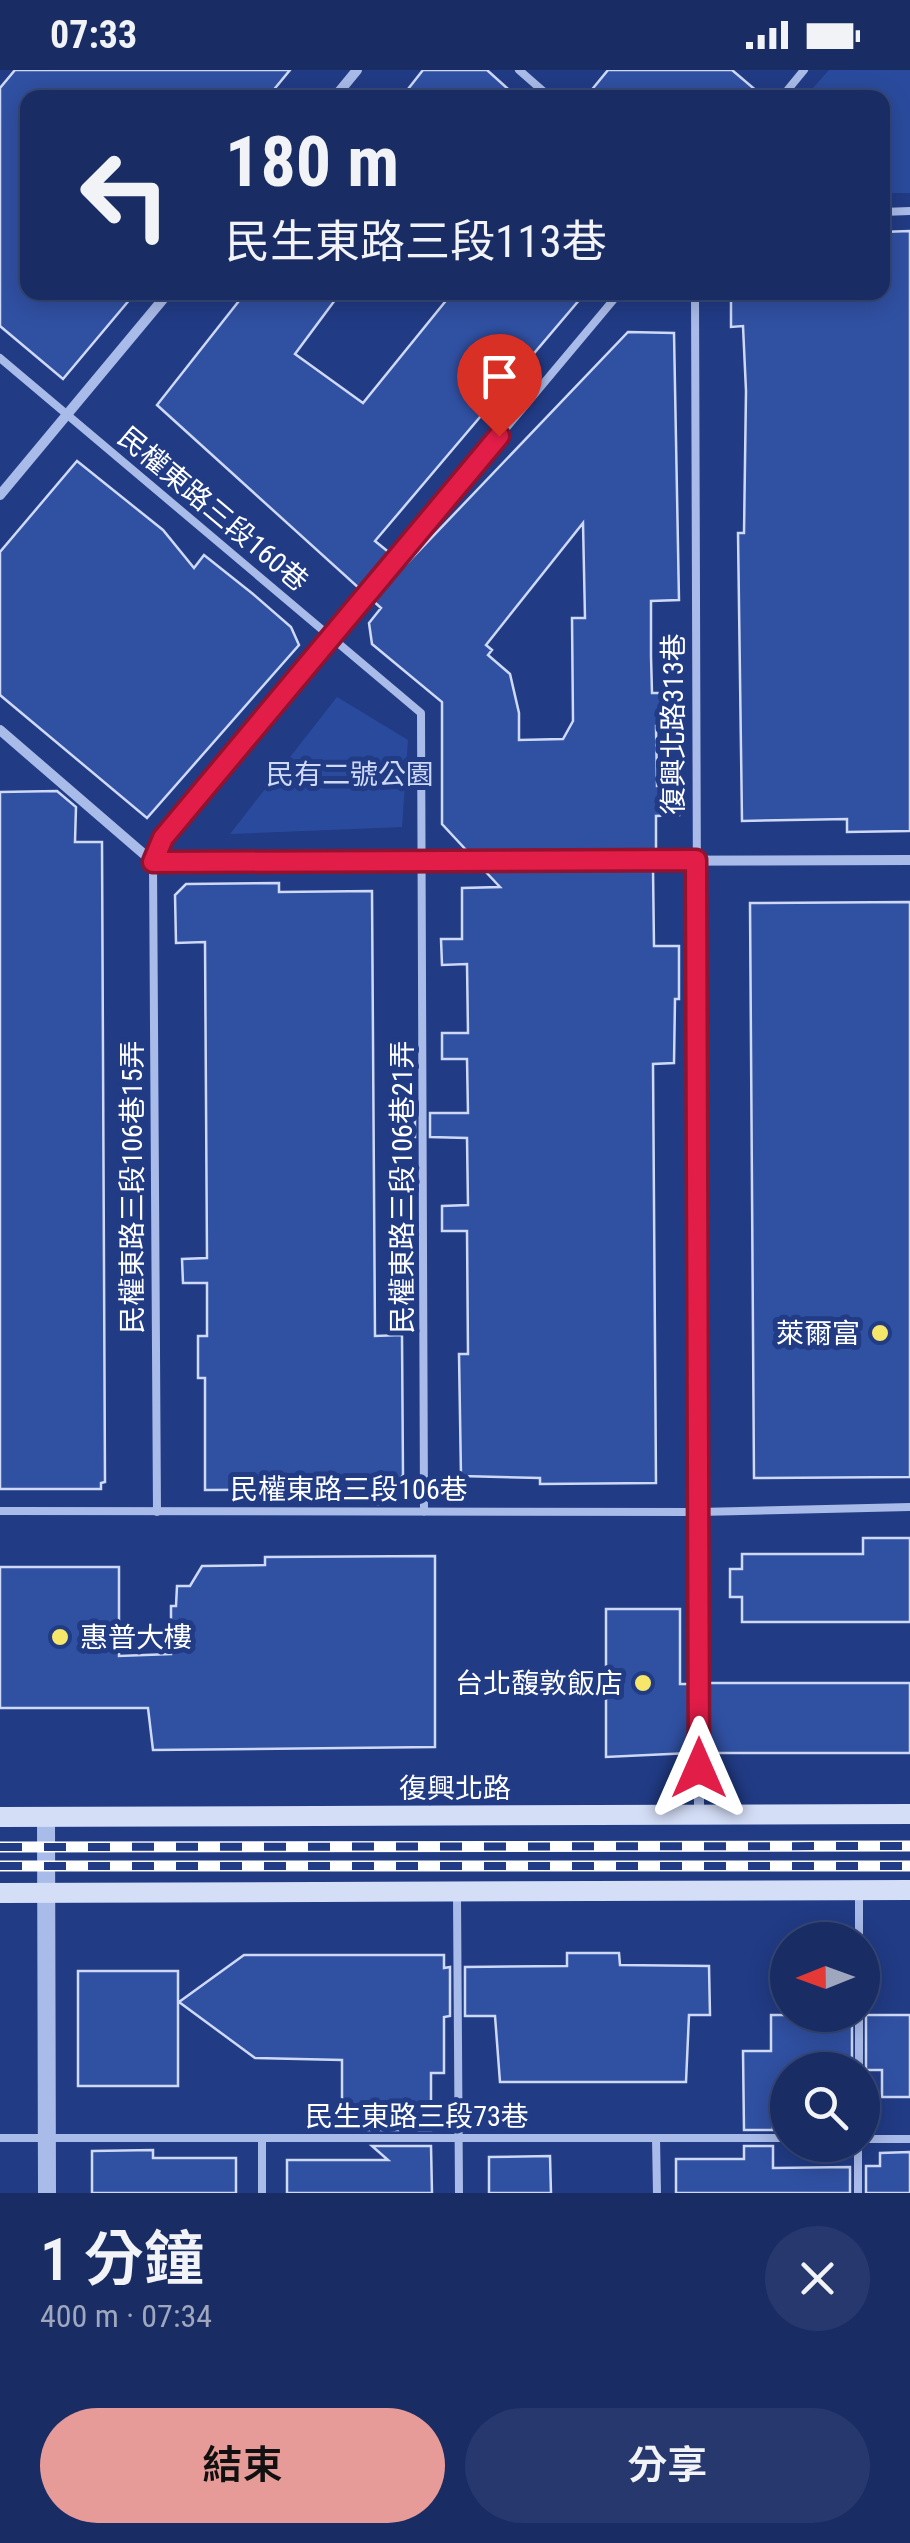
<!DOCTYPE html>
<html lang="zh-TW">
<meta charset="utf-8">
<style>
body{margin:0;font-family:"Roboto Condensed","Noto Sans TC",sans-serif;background:#26386d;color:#f1f3f6;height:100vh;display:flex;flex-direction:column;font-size:38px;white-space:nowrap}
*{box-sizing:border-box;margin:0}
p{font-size:32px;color:#9fa7bf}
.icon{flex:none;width:55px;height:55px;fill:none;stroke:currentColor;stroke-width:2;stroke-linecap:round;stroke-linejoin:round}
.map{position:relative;height:2123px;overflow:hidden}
.panel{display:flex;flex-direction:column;background:#192c64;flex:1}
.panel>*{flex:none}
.top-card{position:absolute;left:20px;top:20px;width:870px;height:210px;border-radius:20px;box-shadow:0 5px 25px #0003,0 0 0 2px #374878;background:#192c64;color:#f1f3f6;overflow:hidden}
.needle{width:65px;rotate:269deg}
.controls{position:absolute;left:770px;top:1852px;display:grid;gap:20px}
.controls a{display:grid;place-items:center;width:110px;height:110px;border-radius:50%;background:#192c64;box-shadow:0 5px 25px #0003,0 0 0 2px #374878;font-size:50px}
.pin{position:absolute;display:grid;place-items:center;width:85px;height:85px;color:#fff;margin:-102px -42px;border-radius:50% 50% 50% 0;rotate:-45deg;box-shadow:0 0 10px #0007}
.pin .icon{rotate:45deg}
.me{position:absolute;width:110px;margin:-55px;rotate:0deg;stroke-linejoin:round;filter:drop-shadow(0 0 8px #0008)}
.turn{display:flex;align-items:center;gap:35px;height:210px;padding:0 40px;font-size:45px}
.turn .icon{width:130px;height:130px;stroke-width:2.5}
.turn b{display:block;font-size:70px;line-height:85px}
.round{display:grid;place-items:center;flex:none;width:105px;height:105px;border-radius:52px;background:#26386d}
.head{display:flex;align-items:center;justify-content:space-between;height:170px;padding:0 40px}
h1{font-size:60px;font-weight:600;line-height:75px}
.action{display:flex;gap:20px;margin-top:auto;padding:20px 40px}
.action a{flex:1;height:115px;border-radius:60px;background:#e69b98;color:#111;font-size:40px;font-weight:600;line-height:115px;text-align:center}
.action a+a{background:#26386d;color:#f1f3f6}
.status{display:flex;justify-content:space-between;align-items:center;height:70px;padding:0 50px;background:#192c64;direction:ltr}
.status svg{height:28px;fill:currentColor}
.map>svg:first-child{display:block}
.green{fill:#2a4b9d}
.building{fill:#3050a2;stroke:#ced9f7;stroke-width:2.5;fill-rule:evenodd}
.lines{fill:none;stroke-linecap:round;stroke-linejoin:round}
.service{stroke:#a9bbe9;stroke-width:8}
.minor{stroke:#a9bbe9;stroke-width:10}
.tertiary{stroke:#a9bbe9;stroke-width:18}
.secondary{stroke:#d4def7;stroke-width:20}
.rail-casing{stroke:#fff;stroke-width:11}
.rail{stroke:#213b85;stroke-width:8;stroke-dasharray:22;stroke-linecap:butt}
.route-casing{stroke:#92132f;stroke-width:25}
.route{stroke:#e11d48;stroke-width:18}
.poi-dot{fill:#f6e66a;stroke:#213b85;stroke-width:4}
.labels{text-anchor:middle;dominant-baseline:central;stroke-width:10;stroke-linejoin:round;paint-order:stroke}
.street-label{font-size:28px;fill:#fff;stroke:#213b85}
.park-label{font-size:28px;fill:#ced9f7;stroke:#213b85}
.poi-label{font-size:28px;fill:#fff;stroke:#213b85;text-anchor:end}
</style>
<div class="status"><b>07:33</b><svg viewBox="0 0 49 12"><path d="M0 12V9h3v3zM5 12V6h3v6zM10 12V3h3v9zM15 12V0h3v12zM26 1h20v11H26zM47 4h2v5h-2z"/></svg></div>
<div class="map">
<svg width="910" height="2123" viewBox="0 0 910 2123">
<rect width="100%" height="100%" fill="#213b85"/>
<!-- green -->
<path class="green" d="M829,0h81v123h-27l-1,-95 -77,-1z
M337,627l71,43 -6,87 -172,7z"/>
<!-- building -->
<path class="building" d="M15,0h275l-23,28h-239v194h108l-73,87 -63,-53v-238z
M423,0h64l31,28h-117z
M608,0h124l33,28h-180z
M910,161v600l-63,1v-13l-105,2 -4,-288h6l2,-142 -3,-65 -12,1v-35h151v-60z
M246,222h95l-46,62 68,49 90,-111h133l-211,249 16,13 -30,36 -204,-185z
M628,262l46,1 5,267 -28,1v55l1,37h24v32l-20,1 1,60 21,-1 1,30 -23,1v33l-3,3h-185l-26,-28v-122l-70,-58 -3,-21 12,-15 -9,-8zM583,453l2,95h-13l1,103 -10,18 -44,1v-27l-9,-39 -22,-19 4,-5 -6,-5z
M77,391l86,69 31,38 10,-13 49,39 38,33 8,18 -152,173 -147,-123v-143z
M57,721l19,16 -1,35h27l3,640 -4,1v6h-101v-697z
M653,799l1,77h25v53h-4l-1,64 -21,1 3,419 -116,1v-6l-79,-2 -2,-122h9l-1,-123h-25v-25l26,-1 -1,-67 -37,-1v-24h38l-1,-54h-25v-26h26l-1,-69 -25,1 -1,-26h21v-51l38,-1 -16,-17z
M279,813v9l93,-1 3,445 27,-1 1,140 -24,29h-6v-15l-168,1v-112h-7v-42h9v-53h-24l-1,-24 25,-1 -2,-316 -29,1 -1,-48 11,-11z
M910,832v575l-156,1 -4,-575z
M415,1043v24h-21v-23z
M863,1468h47v84h-168v-25h-12v-28h12v-15h121z
M435,1486v191l-282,3 -5,-42h-148v-141h119v89l52,-2v-48h5l1,-20h13l12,-20 63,-1v-8z
M606,1539h74v75h10v69l-84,4z
M708,1613h202v70h-202z
M567,1883h52l1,12 89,1 1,49h-21l-3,67h-186l-5,-66h-30v-49l102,-1z
M244,1885h200v13l6,-1v49l-6,1v56h-13v57h-76l-13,-11v-59l-87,-2 -76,-56z
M78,1901h100v115h-100z
M771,1945h81v55h-64v42h-15v18h-29l-1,-79h28z
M866,1945h44v82h-28v-27h-16z
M372,2076h59l1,47h-145v-33h101z
M744,2076h29v22l77,-1v26h-174v-34h68z
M153,2080v8h83v35h-144v-42z
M910,2082v41h-44v-27h14v-13z
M550,2086l1,37h-62v-36z"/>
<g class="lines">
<!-- service -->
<path class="service" d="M519,0l32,28
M781,28l23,-28
M882,142l28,-1
M695,222l4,1220
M0,288l421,355 3,799
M0,1441l699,1 211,-5
M157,1442l-4,-650 10,-24 457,-546
M457,1826l2,297
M859,1870v-45
M859,2000v-55
M0,2068h788
M262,2068v55
M656,2068l1,55
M862,2069h48
M858,2123v-48"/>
<!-- minor -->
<path class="minor" d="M334,28l23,-28
M0,425l169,-203
M0,660l153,132 757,-2
M699,1744v-302"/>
<!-- tertiary -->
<path class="tertiary" d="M46,1747l1,376"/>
<!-- secondary -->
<path class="secondary" d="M0,1747l910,-3
M0,1823l910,-3"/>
<!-- rail casing -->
<g class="rail-casing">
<path id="rail" d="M0,1777l910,-1
M0,1796h910"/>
</g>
<!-- rail -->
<use href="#rail" class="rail"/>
</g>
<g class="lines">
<!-- route casing -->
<g class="route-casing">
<path id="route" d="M499,366l-336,402 -10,24 543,-2 3,908"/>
</g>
<!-- route -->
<use href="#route" class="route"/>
</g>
<!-- markers -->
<g class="poi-dot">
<circle cx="880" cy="1263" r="10"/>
<circle cx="60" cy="1567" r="10"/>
<circle cx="643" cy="1613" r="10"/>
</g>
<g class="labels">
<!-- street labels -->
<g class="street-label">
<text transform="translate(213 439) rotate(40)">民權東路三段160巷</text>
<text transform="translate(673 654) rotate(-90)">復興北路313巷</text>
<text transform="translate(132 1117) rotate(-90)">民權東路三段106巷15弄</text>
<text transform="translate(402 1117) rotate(-90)">民權東路三段106巷21弄</text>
<text x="349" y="1419">民權東路三段106巷</text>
<text x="455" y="1718">復興北路</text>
<text x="417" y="2046">民生東路三段73巷</text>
</g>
<!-- park labels -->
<g class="park-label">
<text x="350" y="704">民有二號公園</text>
</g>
<!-- poi labels -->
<g class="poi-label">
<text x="860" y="1263">萊爾富</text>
<text x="80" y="1567" text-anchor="start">惠普大樓</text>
<text x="623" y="1613">台北馥敦飯店</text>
</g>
</g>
</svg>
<div class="controls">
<a><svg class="needle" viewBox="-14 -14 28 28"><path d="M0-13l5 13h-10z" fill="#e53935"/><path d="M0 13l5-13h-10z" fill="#9fa7bf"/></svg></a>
<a><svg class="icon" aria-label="search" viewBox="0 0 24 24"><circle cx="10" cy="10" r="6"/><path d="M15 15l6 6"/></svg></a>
</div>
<div class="pin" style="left:499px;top:366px;background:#d93025"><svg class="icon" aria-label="arrive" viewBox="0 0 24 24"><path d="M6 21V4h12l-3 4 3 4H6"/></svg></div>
<svg class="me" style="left:699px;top:1698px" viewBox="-20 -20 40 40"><path d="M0-17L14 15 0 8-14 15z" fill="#e11d48" stroke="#fff" stroke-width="4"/></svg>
<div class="top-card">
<div class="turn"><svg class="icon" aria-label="left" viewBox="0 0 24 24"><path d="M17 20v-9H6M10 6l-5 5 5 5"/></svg><div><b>180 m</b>民生東路三段113巷</div></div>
</div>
</div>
<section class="panel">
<div class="head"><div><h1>1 分鐘</h1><p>400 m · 07:34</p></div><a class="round"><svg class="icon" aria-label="close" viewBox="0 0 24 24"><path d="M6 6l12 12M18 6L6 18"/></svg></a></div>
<div class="action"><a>結束</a><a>分享</a></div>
</section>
